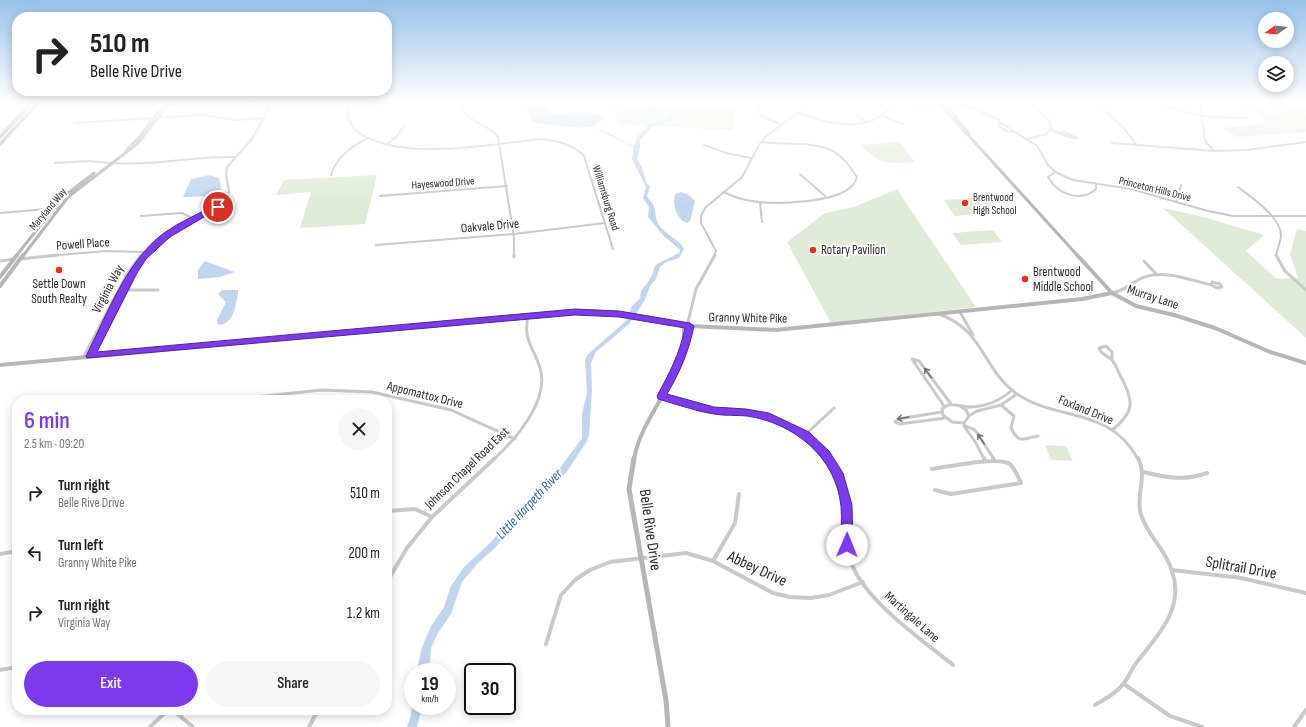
<!DOCTYPE html>
<meta charset="utf-8">
<style>
body{margin:0;font-family:"Sofia Sans Condensed",sans-serif;background:#f6f6f6;color:#222;height:100vh;display:flex;flex-direction:column;font-size:15px;white-space:nowrap}
*{box-sizing:border-box;margin:0}
p{font-size:13px;color:#767676}
.icon{flex:none;width:22px;height:22px;fill:none;stroke:currentColor;stroke-width:2;stroke-linecap:round;stroke-linejoin:round}
.map{position:relative;flex:1;overflow:hidden}
.panel{position:absolute;left:12px;top:395px;width:380px;height:320px;display:flex;flex-direction:column;background:#fff;border-radius:16px;box-shadow:0 2px 10px #0003}
.panel>*{flex:none}
.guide{position:absolute;left:12px;top:12px;width:380px;height:84px;border-radius:16px;box-shadow:0 2px 10px #0003;background:#fff;color:#222;overflow:hidden}
.needle{width:26px;rotate:255deg}
.tools{position:absolute;left:1258px;top:12px;display:grid;gap:8px}
.tools a{display:grid;place-items:center;width:36px;height:36px;border-radius:50%;background:#fff;box-shadow:0 2px 10px #0003;font-size:20px}
.speed{position:absolute;left:404px;top:663px;display:flex;gap:8px;font-size:20px;font-weight:700;text-align:center}
.speed>*{display:grid;place-content:center;width:52px;height:52px;border-radius:50%;background:#fff;box-shadow:0 2px 10px #0003;line-height:1}
.speed small{font-size:10px;font-weight:400}
.speed .limit{border:2px solid #111;border-radius:6px;background:#fff;color:#111}
.pin{position:absolute;display:grid;place-items:center;width:34px;height:34px;color:#fff;margin:-17px;border:2px solid #fff;border-radius:50%;box-shadow:0 1px 4px #0007}
.me{position:absolute;width:44px;margin:-22px;rotate:1deg;stroke-linejoin:round;filter:drop-shadow(0 0 3px #0008)}
.turn{display:flex;align-items:center;gap:14px;height:84px;padding:0 12px;font-size:18px}
.turn .icon{width:52px;height:52px;stroke-width:2.5}
.turn b{display:block;font-size:28px;line-height:34px}
.round{display:grid;place-items:center;flex:none;width:42px;height:42px;border-radius:21px;background:#f6f6f6}
.headline{display:flex;align-items:center;justify-content:space-between;height:68px;padding:0 12px}
h1{font-size:24px;font-weight:600;line-height:30px;color:#7c3aed}
.cta{display:flex;gap:8px;margin-top:auto;padding:8px 12px}
.cta a{flex:1;height:46px;border-radius:24px;background:#7c3aed;color:#fff;font-size:16px;font-weight:600;line-height:46px;text-align:center}
.cta a+a{background:#f6f6f6;color:#222}
ul{padding:0;list-style:none}
li{display:flex;align-items:center;gap:12px;height:60px;padding:0 12px}
li div{flex:1}
li b{display:block;font-size:15px}
li em{font-style:normal}
.map>svg:first-child{display:block}
.green{fill:#dfebd7}
.water{fill:#c1d6ed}
.lines{fill:none;stroke-linecap:round;stroke-linejoin:round}
.stream{stroke:#c1d6ed;stroke-width:1}
.street-far2{stroke:#c9c9c9;stroke-width:2}
.street-far1{stroke:#c9c9c9;stroke-width:3}
.street{stroke:#c9c9c9;stroke-width:4}
.secondary-far2{stroke:#b6b6b6;stroke-width:3}
.secondary-far1{stroke:#b6b6b6;stroke-width:4}
.secondary{stroke:#b6b6b6;stroke-width:5}
.primary{stroke:#a4a4a4;stroke-width:3.5}
.oneway{stroke:#737373}
.route{fill:#7c3aed;stroke:#51269a}
.poi-dot{fill:#f22a1e;stroke:#fff;stroke-width:1.5}
.labels{text-anchor:middle;dominant-baseline:central;stroke-width:4;stroke-linejoin:round;paint-order:stroke}
.far-street-label{font-size:11px;fill:#2c2c2c;stroke:#fff}
.far-poi-label{font-size:11px;fill:#2c2c2c;stroke:#fff;text-anchor:start}
.street-label{font-size:13px;fill:#2c2c2c;stroke:#fff}
.poi-label{font-size:13px;fill:#2c2c2c;stroke:#fff;text-anchor:start}
.water-label{font-size:14px;font-style:italic;fill:#346293;stroke:#fff}
.near-street-label{font-size:16px;fill:#2c2c2c;stroke:#fff}
</style>
<div class="map">
<svg width="1306" height="727" viewBox="0 0 1306 727">
<rect width="100%" height="100%" fill="#fff"/>
<!-- green -->
<path class="green" d="M613,103h122l-3,27 -114,-6z
M1236,103h13l20,13h13l-18,-13h42v29l-69,5 -15,-9 44,-4 -7,-9z
M897,142l3,1 15,19c-28,1 -34,4 -54,-17z
M377,175l-12,49 -65,4 11,-36 -35,3 8,-15z
M897,189l79,118 -145,16 -44,-81 38,-29 29,-6z
M985,197l13,16 -43,3 -11,-16z
M1163,208l41,9 60,18 -18,16 31,28 21,-1 -8,-24 7,-25 9,2v107z
M993,230l9,12 -41,3 -9,-12z
M1045,445l21,1 7,15 -22,-1z"/>
<!-- water -->
<path class="water" d="M504,103c14,0 29,-2 43,3 2,3 2,7 5,8 8,4 32,-9 50,2v4l-8,6c7,6 20,7 25,14l15,6c1,-8 11,-20 19,-23 5,-1 9,-1 13,-3l5,-9 4,-3 17,-5h8l-25,9 -3,7 -20,8 -12,13v8l-3,11 5,8 4,15 4,5 -3,9c2,4 6,7 7,11 2,6 1,12 5,18 6,10 21,14 25,24l-5,9 -13,4 -6,5 -4,12 -6,7 -5,14 -16,24 -33,28 -5,11 1,27 -3,45 -2,6 -21,32 -40,37 -30,37 -19,17 -15,18 -11,32 -13,19 -7,15 -1,14 -4,10h-9l4,-22 10,-24 13,-19 6,-19 7,-11 7,-10 28,-26 17,-21 40,-37 33,-45v-25l5,-20 -2,-32 2,-6 40,-35 5,-14 8,-8 1,-7 12,-16 1,-7 3,-4 22,-11 1,-3 -17,-15 -15,-18 1,-10 -6,-9 3,-11 -14,-28 2,-12c-5,-1 -7,-4 -11,-6 -10,-4 -20,-10 -30,-15 -13,4 -41,-1 -56,-3l-4,-1c-5,-17 -13,-16 -29,-19z
M658,103h12l-19,7 10,3 -15,6h-4l-1,-5 6,-6 -2,-3z
M209,175l10,3c1,4 3,10 1,13 -3,6 -30,6 -37,6l8,-18z
M681,192l8,3 6,6 -5,20 -3,2c-10,-3 -15,-19 -12,-29z
M205,261l30,11 -15,5 -22,2v-9z
M222,290h16v3c-2,11 -4,30 -18,32l-3,-2v-3l9,-18 -8,-8z
M413,685v21h9l-5,21h-10l4,-12z"/>
<g class="lines">
<!-- stream -->
<path class="stream" d="M599,129l13,7
M615,137l9,5
M664,236l6,4
M650,280l4,-8"/>
<!-- street-far2 -->
<path class="street-far2" d="M350,103l-3,13c3,5 7,14 12,17 44,29 132,11 183,6 16,2 30,5 42,17l29,93
M463,103l-2,5c8,15 27,16 37,29l16,100v19
M621,103l-4,2h6l2,-2
M756,103c1,14 13,17 25,21
M906,103l22,3
M947,103l26,4 26,13 -30,-13 -41,-1z
M1095,103l27,23 14,18
M1200,103l5,38 9,10
M1276,103l12,5
M1163,107l49,10 34,1
M798,113c33,11 71,23 96,-10
M858,116l8,6
M883,116l20,8
M998,121l39,25 11,19 9,8 16,7 58,9 77,22 25,5h73
M74,123l128,-8 34,5 28,-2
M1001,123l-2,3 7,5 9,1
M1051,130l21,8h5l-13,-6 -2,1
M1027,139l19,-5 6,-6 -4,-9 -18,-16
M1112,143l102,8 33,-1 59,-8
M386,145l11,-9 8,-11
M704,145l22,8 25,5
M55,163l35,-2 19,2
M113,163c41,3 81,-7 122,-6
M1055,172l-7,5c9,17 33,26 48,12v-5
M800,174l25,22
M331,175c6,-19 20,-28 37,-37
M1238,187c13,10 43,30 43,48 0,7 -4,14 -5,21
M723,192c9,4 19,8 29,9 22,4 86,2 101,-16 2,-2 3,-6 4,-8 -7,-10 -15,-22 -26,-27 -21,-9 -47,-5 -69,-8
M380,196l127,-10
M1176,202l5,-17
M760,203l2,19
M0,213l58,-5
M141,216l41,-3 10,5
M376,245l138,-11 91,-11
M47,256l59,-5 38,1
M140,256l33,-29 47,-23
M144,256l23,-21 51,-28 7,-7 4,-8 -3,-18 1,-7 25,-28 20,-36
M714,256l2,-5 -15,-28v-7l4,-8 37,-31 17,-32 7,-9 46,-33"/>
<!-- street-far1 -->
<path class="street-far1" d="M514,255v2
M1276,255l9,16 21,19
M20,259l38,-4
M0,261l14,-2
M1144,261l13,14
M1212,282l8,2 2,3 -5,1 -6,-3z
M124,290h34
M1113,293c15,-4 15,-8 27,-14 21,-11 50,1 71,6
M960,312l13,23
M939,314c44,16 43,52 74,77 41,32 95,13 125,68
M687,326l9,-37 19,-34
M1106,346l6,6v8l-11,-8 -2,-4z
M84,356l43,-82 14,-19
M90,356l43,-83 12,-18
M1112,360c4,5 6,11 9,17 13,24 14,35 -9,53
M661,396c18,5 35,13 54,15 9,1 18,0 27,1 34,4 68,18 87,47
M254,397l68,-7 50,2 79,18 64,29
M1001,405l13,11 -3,12c8,16 11,11 27,8
M944,406l-32,-47 7,2 32,43
M960,406l6,4 3,6 -5,7 -12,-1 -9,-7 -1,-6c9,-9 19,-1 30,-2 15,-1 29,-7 40,-17
M942,412l-44,7 -3,3 5,2 45,-6
M969,416l8,-5 24,-6 16,-11
M964,423l1,3 10,4 19,29
M964,426l12,17 8,16
M805,435l29,-27
M494,459c22,-20 56,-59 46,-91 -7,-23 -17,-26 -12,-52"/>
<!-- street -->
<path class="street" d="M829,458c9,15 17,31 18,49 1,16 -2,32 2,49 10,41 72,83 104,109
M984,458l1,3
M993,458l1,2
M932,469c15,-2 66,-13 78,-5 5,5 8,13 11,19l-70,11 -16,-4
M1144,472c22,6 41,9 63,1
M387,511l28,-2 17,8
M0,554l17,-3
M713,561l22,-38 4,-29
M1172,570l69,8 65,15
M387,582l20,-34 25,-31 63,-59
M546,644l15,-49 14,-15 15,-10 20,-8 76,-9 27,8 60,32 17,4 21,1 18,-3 34,-13
M0,670l17,-3
M1124,684l46,32 32,11
M1095,705c10,-6 22,-12 29,-22 5,-6 7,-14 13,-21 21,-27 48,-54 35,-91 -6,-21 -24,-35 -31,-56 -6,-20 7,-37 -3,-57
M173,710l20,17
M150,727l18,-17
M309,727l9,-17
M1294,727l12,-17"/>
<!-- secondary-far2 -->
<path class="secondary-far2" d="M939,103l139,153
M945,103l24,31
M126,151l14,-15 25,-33
M16,256l47,-59 31,-24
M23,256l45,-59 69,-53 33,-41"/>
<!-- secondary-far1 -->
<path class="secondary-far1" d="M1077,255l35,38 24,13 38,9 41,13 55,24 36,11
M0,277l17,-22
M0,286l23,-31
M684,325v21
M0,365l575,-53 44,2 71,12 86,4 306,-31 30,-6
M634,459c6,-32 27,-57 41,-86 7,-15 12,-31 15,-47"/>
<!-- secondary -->
<path class="secondary" d="M634,458l-5,31 37,211 2,27"/>
<!-- primary -->
<path class="primary" d="M0,137l32,-34
M0,144l38,-41"/>
</g>
<!-- one-way arrows -->
<defs><path id="oneway-shaft" d="M-6 0H5M1.5-3L5.5 0L1.5 3" fill="none" stroke-width="1.6" stroke-linecap="round" stroke-linejoin="round"/></defs>
<g class="oneway">
<use href="#oneway-shaft" transform="translate(928 373) rotate(-126)"/>
<use href="#oneway-shaft" transform="translate(903 418) rotate(172)"/>
<use href="#oneway-shaft" transform="translate(981 439) rotate(-123)"/>
</g>
<!-- sky -->
<linearGradient id="sky" x2="0" y2="1"><stop stop-color="#98c2ea"/><stop offset="0.5" stop-color="#fff"/><stop offset="1" stop-color="#fff" stop-opacity="0"/></linearGradient>
<rect width="1306" height="204" fill="url(#sky)"/>
<!-- route -->
<path class="route" d="M215,205l6,2 -51,30 -24,22 -9,14 -40,79 478,-43 44,2 71,12 4,3c-5,25 -14,46 -27,68l47,13 32,2 23,4 40,19 20,19 14,22 9,32 1,40 -2,4 -4,1 -4,-1 -2,-4c0,-13 1,-26 0,-39 -5,-49 -47,-83 -94,-90 -11,-1 -22,0 -33,-2 -19,-3 -38,-10 -56,-15l-1,-3c12,-22 23,-43 28,-68l-66,-11 -44,-2 -488,43 -1,-2c21,-41 40,-95 78,-123 16,-11 34,-19 51,-28z"/>
<!-- markers -->
<g class="poi-dot">
<circle cx="965" cy="203" r="4"/>
<circle cx="813" cy="250" r="4"/>
<circle cx="59" cy="270" r="4"/>
<circle cx="1025" cy="279" r="4"/>
</g>
<g class="labels">
<!-- far-street labels -->
<g class="far-street-label">
<text transform="translate(443 183) rotate(-4)">Hayeswood Drive</text>
<text transform="translate(1155 189) rotate(14)">Princeton Hills Drive</text>
<text transform="translate(606 198) rotate(73)">Williamsburg Road</text>
<text transform="translate(48 209) rotate(-50)">Maryland Way</text>
</g>
<!-- far-poi labels -->
<g class="far-poi-label">
<text x="973" y="197">Brentwood<tspan x="973" dy="13">High School</tspan></text>
</g>
<!-- street labels -->
<g class="street-label">
<text transform="translate(490 226) rotate(-5)">Oakvale Drive</text>
<text transform="translate(83 244) rotate(-4)">Powell Place</text>
<text transform="translate(108 289) rotate(-62)">Virginia Way</text>
<text transform="translate(1153 297) rotate(18)">Murray Lane</text>
<text transform="translate(748 318) rotate(1)">Granny White Pike</text>
<text transform="translate(425 395) rotate(14)">Appomattox Drive</text>
<text transform="translate(1086 410) rotate(22)">Foxland Drive</text>
<text transform="translate(467 468) rotate(-44)">Johnson Chapel Road East</text>
<text transform="translate(912 617) rotate(42)">Martingale Lane</text>
</g>
<!-- poi labels -->
<g class="poi-label">
<text x="821" y="250">Rotary Pavilion</text>
<text x="1033" y="272">Brentwood<tspan x="1033" dy="15">Middle School</tspan></text>
<text x="59" y="284" text-anchor="middle">Settle Down<tspan x="59" dy="15">South Realty</tspan></text>
</g>
<!-- water labels -->
<g class="water-label">
<text transform="translate(529 504) rotate(-47)">Little Harpeth River</text>
</g>
<!-- near-street labels -->
<g class="near-street-label">
<text transform="translate(650 530) rotate(82)">Belle Rive Drive</text>
<text transform="translate(1241 568) rotate(10)">Splitrail Drive</text>
<text transform="translate(757 569) rotate(25)">Abbey Drive</text>
</g>
</g>
</svg>
<div class="tools">
<a><svg class="needle" viewBox="-14 -14 28 28"><path d="M0-13l5 13h-10z" fill="#e53935"/><path d="M0 13l5-13h-10z" fill="#767676"/></svg></a>
<a><svg class="icon" aria-label="layers" viewBox="0 0 24 24"><path d="M12 4l9 5-9 5-9-5zM3 14l9 5 9-5"/></svg></a>
</div>
<div class="speed"><div>19<small>km/h</small></div><div class="limit">30</div></div>
<div class="pin" style="left:218px;top:207px;background:#d93025"><svg class="icon" aria-label="arrive" viewBox="0 0 24 24"><path d="M6 21V4h12l-3 4 3 4H6"/></svg></div>
<svg class="me" style="left:847px;top:545px" viewBox="-20 -20 40 40"><circle r="19" fill="#fff"/><path d="M0-13L10 11 0 6-10 11z" fill="#7c3aed"/></svg>
<div class="guide">
<div class="turn"><svg class="icon" aria-label="right" viewBox="0 0 24 24"><path d="M7 20v-9h11M14 6l5 5-5 5"/></svg><div><b>510 m</b>Belle Rive Drive</div></div>
</div>
<section class="panel">
<div class="headline"><div><h1>6 min</h1><p>2.5 km · 09:20</p></div><a class="round"><svg class="icon" aria-label="close" viewBox="0 0 24 24"><path d="M6 6l12 12M18 6L6 18"/></svg></a></div>
<ul>
<li><svg class="icon" aria-label="right" viewBox="0 0 24 24"><path d="M7 20v-9h11M14 6l5 5-5 5"/></svg><div><b>Turn right</b><p>Belle Rive Drive</p></div><em>510 m</em></li>
<li><svg class="icon" aria-label="left" viewBox="0 0 24 24"><path d="M17 20v-9H6M10 6l-5 5 5 5"/></svg><div><b>Turn left</b><p>Granny White Pike</p></div><em>200 m</em></li>
<li><svg class="icon" aria-label="right" viewBox="0 0 24 24"><path d="M7 20v-9h11M14 6l5 5-5 5"/></svg><div><b>Turn right</b><p>Virginia Way</p></div><em>1.2 km</em></li>
</ul>
<div class="cta"><a>Exit</a><a>Share</a></div>
</section>
</div>
